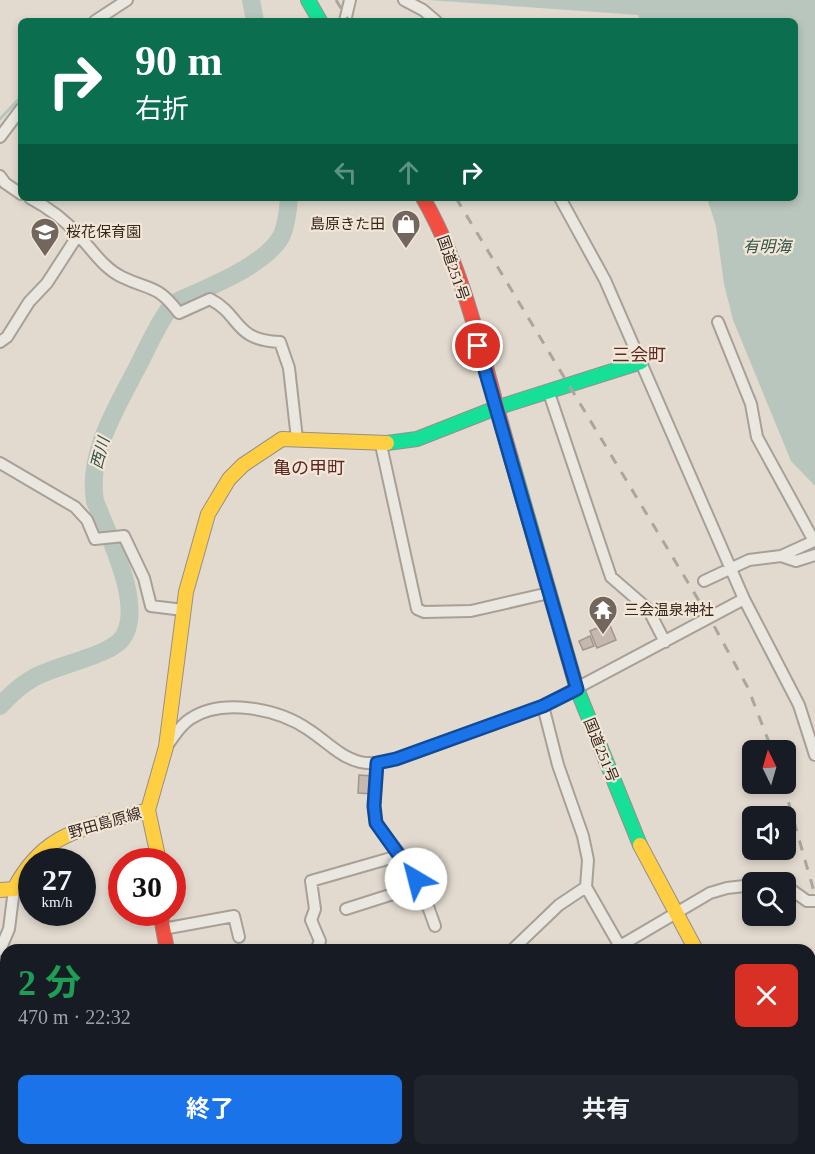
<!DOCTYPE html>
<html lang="ja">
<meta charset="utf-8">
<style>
body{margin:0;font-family:"Times New Roman","Noto Sans JP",serif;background:#20242c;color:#f1f3f6;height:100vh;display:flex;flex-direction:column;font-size:22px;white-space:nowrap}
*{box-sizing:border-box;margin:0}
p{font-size:20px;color:#9ea1a6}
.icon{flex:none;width:33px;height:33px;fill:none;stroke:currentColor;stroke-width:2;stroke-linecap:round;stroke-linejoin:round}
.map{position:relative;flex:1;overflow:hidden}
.side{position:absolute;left:0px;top:944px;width:816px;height:212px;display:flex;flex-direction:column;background:#171b24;border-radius:18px 18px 0 0;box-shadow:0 3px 9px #0003}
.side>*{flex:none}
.hud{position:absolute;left:18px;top:18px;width:780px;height:183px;border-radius:9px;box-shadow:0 3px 9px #0003;background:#0b6e4f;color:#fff;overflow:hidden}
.needle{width:39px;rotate:355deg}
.tools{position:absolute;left:742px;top:740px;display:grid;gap:12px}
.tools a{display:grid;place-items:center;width:54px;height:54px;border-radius:9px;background:#171b24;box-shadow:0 3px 9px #0003;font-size:30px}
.speed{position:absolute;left:18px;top:848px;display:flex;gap:12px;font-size:30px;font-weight:700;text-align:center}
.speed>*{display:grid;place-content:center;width:78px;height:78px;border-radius:50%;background:#171b24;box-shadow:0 3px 9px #0003;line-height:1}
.speed small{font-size:15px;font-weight:400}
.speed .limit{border:9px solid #d22;background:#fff;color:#111}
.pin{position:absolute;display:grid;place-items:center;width:51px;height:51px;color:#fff;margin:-26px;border:3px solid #fff;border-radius:50%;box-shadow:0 2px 6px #0007}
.me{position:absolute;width:66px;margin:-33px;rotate:323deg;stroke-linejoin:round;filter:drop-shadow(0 0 4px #0008)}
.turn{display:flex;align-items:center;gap:21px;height:126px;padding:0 18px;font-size:27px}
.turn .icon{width:78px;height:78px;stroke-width:2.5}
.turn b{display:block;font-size:42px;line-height:51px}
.lanes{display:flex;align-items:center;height:57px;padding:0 18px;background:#0003;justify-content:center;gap:30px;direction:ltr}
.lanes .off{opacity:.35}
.round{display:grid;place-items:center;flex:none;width:63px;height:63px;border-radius:9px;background:#20242c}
.headline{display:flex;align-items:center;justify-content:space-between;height:102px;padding:0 18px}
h1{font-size:36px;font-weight:700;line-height:45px;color:#1e9e55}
.cta{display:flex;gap:12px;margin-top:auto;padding:12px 18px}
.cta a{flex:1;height:69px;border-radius:9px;background:#1a73e8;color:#fff;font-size:24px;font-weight:700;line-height:69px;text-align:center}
.cta a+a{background:#20242c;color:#f1f3f6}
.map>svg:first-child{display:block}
.water{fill:#b9c6bd}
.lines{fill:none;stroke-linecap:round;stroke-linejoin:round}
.stream{stroke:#b9c6bd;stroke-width:3}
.river{stroke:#b9c6bd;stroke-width:18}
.building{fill:#c5b8b0;stroke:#a2968f;stroke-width:1.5}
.street-casing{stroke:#a8a097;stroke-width:14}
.fast-casing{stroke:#978f88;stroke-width:16}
.slow-casing{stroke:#978f88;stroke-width:16}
.jam-casing{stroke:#978f88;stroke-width:16}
.street{stroke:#eae6e0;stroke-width:10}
.fast{stroke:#16e098;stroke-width:14}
.slow{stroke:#ffcf43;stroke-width:14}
.jam{stroke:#f24e42;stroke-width:14}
.rail{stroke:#aba5a0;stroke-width:3;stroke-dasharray:10 10;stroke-linecap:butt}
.route-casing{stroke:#114b97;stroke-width:15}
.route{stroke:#1a73e8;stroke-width:10}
.labels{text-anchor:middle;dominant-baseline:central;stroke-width:4.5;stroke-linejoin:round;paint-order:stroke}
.poi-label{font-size:15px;fill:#362821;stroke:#f2e6d6;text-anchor:start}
.street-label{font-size:15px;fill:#362821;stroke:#f2e6d6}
.water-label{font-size:16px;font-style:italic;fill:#31544d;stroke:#f2e6d6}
.quarter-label{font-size:18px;fill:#5e2824;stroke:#f2e6d6}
</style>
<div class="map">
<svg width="815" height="1154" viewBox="0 0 815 1154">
<rect width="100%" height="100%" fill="#e2dacf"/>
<!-- water -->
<path class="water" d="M428,0h387v486l-24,-25 -58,-141 -9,-36 -8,-58 -9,-28h88v-177h-155l-2,-6z"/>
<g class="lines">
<!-- stream -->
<path class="stream" d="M0,119l21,-22"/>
<!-- river -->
<path class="river" d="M251,0l4,21
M0,706c27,-30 42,-33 78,-45 14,-5 31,-10 42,-20 28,-30 -13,-108 -25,-140 -8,-48 22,-94 43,-135 10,-19 18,-39 31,-57l7,-7c30,-14 91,-37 106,-67 5,-12 6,-25 7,-37"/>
</g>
<!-- building -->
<path class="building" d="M609,623l7,17 -19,8 -7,-17z
M590,636l4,10 -11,4 -4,-9z
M359,775l14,1 -1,18 -14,-1z"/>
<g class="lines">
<!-- street casing -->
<g class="street-casing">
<path id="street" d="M404,0l19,10 13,11
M95,21l32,-21
M345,21l5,-21
M0,137l21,-28
M0,176l5,7 16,11
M30,198c17,9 35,22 48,37 14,14 25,33 44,42 29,14 35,7 57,36l31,-14c32,17 23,41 70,43l9,26 8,71
M560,198l45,82 139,319 55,106 16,50
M0,342l7,-5 22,-35 18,-19 31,-48
M549,393l62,184 37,32 17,33
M381,445l36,164 7,3 47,-1 78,-18
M0,463l75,44 12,13 8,19 29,-3 20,42 7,28 32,4
M781,556l15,5 19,-6
M704,581l45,-21 32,-4 33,-15 -57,-104 -6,-33 -33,-82
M543,706l15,59 25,71 5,24 -2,27 36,63
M166,747c8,-10 13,-21 24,-28 32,-22 89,-10 119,11 17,11 31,27 51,32 12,3 25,0 37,-3l146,-53 201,-107
M416,882l5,5 14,39
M786,886l21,15h8
M346,909l66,-21 4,-6 -2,-9 -38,-50 -2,-17 3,-43
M163,929l71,-13 5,21
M620,946l90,-53 17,-5 26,-3
M0,950l9,-21 5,-40
M316,950l4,-9 -9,-21 4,-11 -4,-28 87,-25
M512,950l47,-45 27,-18
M0,1077l6,4
M90,1149l4,5
M663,1149v5
M280,1154l15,-5
M621,1154l13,-5"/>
</g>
<!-- fast casing -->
<g class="fast-casing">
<path id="fast" d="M308,0l12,21
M387,443l30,-4 79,-31 145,-46
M511,458l66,231 63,156"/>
</g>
<!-- slow casing -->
<g class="slow-casing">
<path id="slow" d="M148,810l18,-63 20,-155 22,-78 21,-35 14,-14 39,-26 105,4
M640,845l56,105
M0,890l14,-1c32,-61 74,-60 134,-79l11,51"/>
</g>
<!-- jam casing -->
<g class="jam-casing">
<path id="jam" d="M423,198c44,75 63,176 88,260
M160,912l7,38
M810,1123l5,7
M196,1149l2,5"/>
</g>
<!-- street -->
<use href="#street" class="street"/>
<!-- fast -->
<use href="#fast" class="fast"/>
<!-- slow -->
<use href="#slow" class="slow"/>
<!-- jam -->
<use href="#jam" class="jam"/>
<!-- rail -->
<path class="rail" d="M336,0l13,21
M456,198l257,426 35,64 24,62
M783,783l32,112"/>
</g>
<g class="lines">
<!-- route casing -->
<g class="route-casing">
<path id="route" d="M416,879l-40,-56 -2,-17 3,-43 19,-4 147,-53 34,-17 -99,-343"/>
</g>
<!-- route -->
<use href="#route" class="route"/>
</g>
<!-- icons -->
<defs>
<g id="shop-pin" transform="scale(1.5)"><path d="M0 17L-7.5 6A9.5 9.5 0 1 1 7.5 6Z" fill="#72665e" stroke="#f2e6d6"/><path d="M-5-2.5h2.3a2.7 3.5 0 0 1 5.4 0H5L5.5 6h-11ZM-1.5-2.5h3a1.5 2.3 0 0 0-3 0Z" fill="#fff"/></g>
<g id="school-pin" transform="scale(1.5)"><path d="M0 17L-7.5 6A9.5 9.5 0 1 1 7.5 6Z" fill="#72665e" stroke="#f2e6d6"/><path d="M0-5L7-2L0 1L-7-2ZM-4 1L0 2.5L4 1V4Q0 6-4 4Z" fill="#fff"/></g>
<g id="temple-pin" transform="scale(1.5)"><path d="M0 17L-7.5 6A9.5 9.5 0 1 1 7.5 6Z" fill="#72665e" stroke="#f2e6d6"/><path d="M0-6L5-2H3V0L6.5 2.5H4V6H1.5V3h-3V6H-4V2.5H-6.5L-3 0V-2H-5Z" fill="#fff"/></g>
</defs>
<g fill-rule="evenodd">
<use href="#shop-pin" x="406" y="224"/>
<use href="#school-pin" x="45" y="232"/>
<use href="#temple-pin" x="603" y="610"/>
</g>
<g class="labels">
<!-- poi labels -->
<g class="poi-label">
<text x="385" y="224" text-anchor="end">島原きた田</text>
<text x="66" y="232">桜花保育園</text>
<text x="624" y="610">三会温泉神社</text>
</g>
<!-- street labels -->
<g class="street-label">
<text transform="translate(453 268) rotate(71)">国道251号</text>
<text transform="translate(601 750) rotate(68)">国道251号</text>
<text transform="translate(105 823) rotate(-16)">野田島原線</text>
</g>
<!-- water labels -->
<g class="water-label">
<text x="767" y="246">有明海</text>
<text transform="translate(100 453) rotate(-75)">西川</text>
</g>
<!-- quarter labels -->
<g class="quarter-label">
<text x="639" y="355">三会町</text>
<text x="309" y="468">亀の甲町</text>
</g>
</g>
</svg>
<div class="tools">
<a><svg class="needle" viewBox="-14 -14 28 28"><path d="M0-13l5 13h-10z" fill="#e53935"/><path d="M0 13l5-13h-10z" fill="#9ea1a6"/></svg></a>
<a><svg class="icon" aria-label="sound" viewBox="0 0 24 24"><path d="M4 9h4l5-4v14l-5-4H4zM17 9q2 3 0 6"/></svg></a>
<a><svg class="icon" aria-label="search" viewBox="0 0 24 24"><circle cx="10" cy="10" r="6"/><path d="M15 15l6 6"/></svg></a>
</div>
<div class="speed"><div>27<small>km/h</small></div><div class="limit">30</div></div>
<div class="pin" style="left:478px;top:346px;background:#d93025"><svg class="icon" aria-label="arrive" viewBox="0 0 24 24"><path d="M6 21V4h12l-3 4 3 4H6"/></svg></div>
<svg class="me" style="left:416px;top:879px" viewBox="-20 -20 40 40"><circle r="19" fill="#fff"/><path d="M0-13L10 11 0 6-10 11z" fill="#1a73e8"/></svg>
<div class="hud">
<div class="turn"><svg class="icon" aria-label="right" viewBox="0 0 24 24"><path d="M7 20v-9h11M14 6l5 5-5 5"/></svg><div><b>90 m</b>右折</div></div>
<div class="lanes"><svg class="icon off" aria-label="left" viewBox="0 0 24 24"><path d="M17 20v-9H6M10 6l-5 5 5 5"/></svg><svg class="icon off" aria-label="ahead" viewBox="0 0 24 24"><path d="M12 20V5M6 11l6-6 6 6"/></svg><svg class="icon" aria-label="right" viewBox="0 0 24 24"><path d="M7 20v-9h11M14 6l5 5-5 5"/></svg></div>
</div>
<section class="side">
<div class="headline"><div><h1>2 分</h1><p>470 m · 22:32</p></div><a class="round" style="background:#d93025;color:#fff"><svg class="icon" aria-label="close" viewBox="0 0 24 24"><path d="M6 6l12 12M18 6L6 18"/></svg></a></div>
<div class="cta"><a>終了</a><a>共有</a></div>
</section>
</div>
